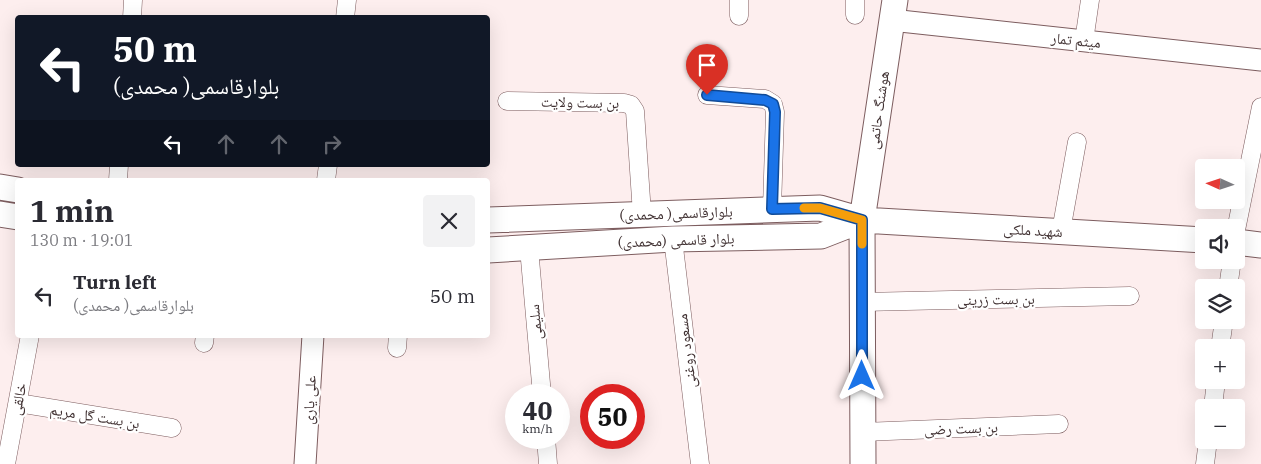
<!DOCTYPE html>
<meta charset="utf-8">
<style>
body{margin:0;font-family:"IBM Plex Serif","Noto Naskh Arabic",serif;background:#f2f2f3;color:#2b2b33;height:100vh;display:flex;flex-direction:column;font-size:19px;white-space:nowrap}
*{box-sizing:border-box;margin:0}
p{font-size:16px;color:#7c7c81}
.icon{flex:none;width:28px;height:28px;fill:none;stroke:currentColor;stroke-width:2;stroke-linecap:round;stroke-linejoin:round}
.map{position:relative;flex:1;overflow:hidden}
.panel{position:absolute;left:15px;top:178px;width:475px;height:160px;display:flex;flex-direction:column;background:#fff;border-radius:5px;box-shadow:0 5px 20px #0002}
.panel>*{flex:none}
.hud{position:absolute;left:15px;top:15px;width:475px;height:152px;border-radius:5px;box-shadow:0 5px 20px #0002;background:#111827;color:#fff;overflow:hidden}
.needle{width:32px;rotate:273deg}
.tools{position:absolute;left:1195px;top:159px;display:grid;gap:10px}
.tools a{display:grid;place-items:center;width:50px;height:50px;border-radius:5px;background:#fff;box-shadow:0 5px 20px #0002;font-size:25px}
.speed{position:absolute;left:505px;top:384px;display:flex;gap:10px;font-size:25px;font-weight:700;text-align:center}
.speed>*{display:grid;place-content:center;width:65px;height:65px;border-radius:50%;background:#fff;box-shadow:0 5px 20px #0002;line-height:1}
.speed small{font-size:12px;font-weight:400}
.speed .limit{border:8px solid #d22;background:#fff;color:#111}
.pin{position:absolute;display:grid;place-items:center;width:42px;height:42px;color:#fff;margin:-51px -21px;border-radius:50% 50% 50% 0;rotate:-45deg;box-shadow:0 0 5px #0007}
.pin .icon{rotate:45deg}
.me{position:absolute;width:55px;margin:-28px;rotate:0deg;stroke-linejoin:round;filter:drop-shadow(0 0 4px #0008)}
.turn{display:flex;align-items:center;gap:18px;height:105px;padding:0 15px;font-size:22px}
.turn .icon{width:65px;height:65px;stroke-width:2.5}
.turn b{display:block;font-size:35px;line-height:42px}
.lanes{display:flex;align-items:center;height:48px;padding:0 15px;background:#0003;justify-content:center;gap:25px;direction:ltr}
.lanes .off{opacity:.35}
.round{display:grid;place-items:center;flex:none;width:52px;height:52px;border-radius:5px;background:#f2f2f3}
.summary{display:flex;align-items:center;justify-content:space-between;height:85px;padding:0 15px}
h1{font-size:30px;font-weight:700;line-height:38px}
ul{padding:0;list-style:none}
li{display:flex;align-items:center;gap:15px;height:65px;padding:0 15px}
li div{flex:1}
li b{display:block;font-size:19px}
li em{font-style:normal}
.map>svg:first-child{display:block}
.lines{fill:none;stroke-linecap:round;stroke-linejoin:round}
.minor-casing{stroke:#7d5d5f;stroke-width:19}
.tertiary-casing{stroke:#7d5d5f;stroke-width:23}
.secondary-casing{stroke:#7d5d5f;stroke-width:27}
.minor{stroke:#fff;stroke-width:18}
.tertiary{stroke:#fff;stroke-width:21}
.secondary{stroke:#fff;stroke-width:25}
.route-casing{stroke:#114b97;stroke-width:12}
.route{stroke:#1a73e8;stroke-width:9}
.slow{stroke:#f59e0b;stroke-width:9}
.labels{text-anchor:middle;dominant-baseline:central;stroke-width:4.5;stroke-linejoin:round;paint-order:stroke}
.street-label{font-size:15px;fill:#403132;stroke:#fff}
</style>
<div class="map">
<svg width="1261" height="464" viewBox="0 0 1261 464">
<rect width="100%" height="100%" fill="#fdeeee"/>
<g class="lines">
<!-- minor casing -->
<g class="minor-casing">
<path id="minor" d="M855,15v-15
M739,16v-16
M132,18l1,-18
M345,18l2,-18
M1084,41l6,-41
M707,95l58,4 8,5 2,8 -3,97
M507,101l117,2 7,2 4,6 7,103
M118,180l1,-15
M326,180l2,-15
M1236,230l25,-123
M1061,231l16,-89
M673,239l27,225
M529,248l13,147
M1228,288l4,-28
M862,302l268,-6
M204,343l1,-8
M397,348l1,-13
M1220,348l4,-28
M18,403l154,25
M1213,408l3,-28
M863,432l196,-8
M546,438l2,26
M6,464l24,-129
M1205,464l3,-24"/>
</g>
<!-- tertiary casing -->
<g class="tertiary-casing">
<path id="tertiary" d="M891,20l370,40
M305,464l8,-129"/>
</g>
<!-- secondary casing -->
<g class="secondary-casing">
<path id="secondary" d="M0,187l18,3
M0,214l18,3
M488,220l332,-12 42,12 342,20
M1236,242l25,3
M488,250l185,-11 148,-3 41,-16
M863,464l-1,-244 33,-220"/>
</g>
<!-- minor -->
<use href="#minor" class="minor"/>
<!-- tertiary -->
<use href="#tertiary" class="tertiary"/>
<!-- secondary -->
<use href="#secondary" class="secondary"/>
</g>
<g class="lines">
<!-- route casing -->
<g class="route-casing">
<path id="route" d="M707,95l58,5 8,4 2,8 -3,97 48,-1 42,12v156"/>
</g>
<!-- route -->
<use href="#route" class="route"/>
<!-- slow -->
<path class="slow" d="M804,208h16l42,12v24"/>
</g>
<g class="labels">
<!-- street labels -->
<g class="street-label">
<text transform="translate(1076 40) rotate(6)">میثم تمار</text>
<text transform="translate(580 102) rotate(1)">بن بست ولایت</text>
<text transform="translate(878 110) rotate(-82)">هوشنگ حاتمی</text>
<text transform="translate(676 213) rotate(-2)">بلوارقاسمی( محمدی)</text>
<text transform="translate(1033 230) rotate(3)">شهید ملکی</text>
<text transform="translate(676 240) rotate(-2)">بلوار قاسمی (محمدی)</text>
<text transform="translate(996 299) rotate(-1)">بن بست زرینی</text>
<text transform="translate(535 322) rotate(-95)">سلیمی</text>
<text transform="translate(686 351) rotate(-97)">مسعود روغنی</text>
<text transform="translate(18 399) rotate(-79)">خالقی</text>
<text transform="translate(309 400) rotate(-87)">علی یاری</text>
<text transform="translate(95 416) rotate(9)">بن بست گل مریم</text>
<text transform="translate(961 428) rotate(-2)">بن بست رضی</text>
</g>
</g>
</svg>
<div class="tools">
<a><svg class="needle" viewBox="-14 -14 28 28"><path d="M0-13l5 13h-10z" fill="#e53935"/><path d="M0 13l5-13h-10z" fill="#7c7c81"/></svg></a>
<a><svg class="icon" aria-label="sound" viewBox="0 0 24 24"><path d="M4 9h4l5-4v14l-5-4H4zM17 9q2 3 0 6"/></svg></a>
<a><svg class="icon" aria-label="layers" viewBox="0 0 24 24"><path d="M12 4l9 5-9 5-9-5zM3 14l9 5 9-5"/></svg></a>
<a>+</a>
<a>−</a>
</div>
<div class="speed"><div>40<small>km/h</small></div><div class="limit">50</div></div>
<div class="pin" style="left:707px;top:95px;background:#d93025"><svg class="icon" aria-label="arrive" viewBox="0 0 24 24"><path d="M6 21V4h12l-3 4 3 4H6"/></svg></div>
<svg class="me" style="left:862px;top:376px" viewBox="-20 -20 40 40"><path d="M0-17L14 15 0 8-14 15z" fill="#1a73e8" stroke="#fff" stroke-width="4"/></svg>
<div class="hud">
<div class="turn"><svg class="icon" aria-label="left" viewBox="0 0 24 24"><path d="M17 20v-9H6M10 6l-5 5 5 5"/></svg><div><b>50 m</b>بلوارقاسمی( محمدی)</div></div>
<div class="lanes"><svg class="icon" aria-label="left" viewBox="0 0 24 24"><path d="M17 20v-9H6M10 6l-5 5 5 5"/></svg><svg class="icon off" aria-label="ahead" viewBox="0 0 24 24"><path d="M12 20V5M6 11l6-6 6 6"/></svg><svg class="icon off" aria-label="ahead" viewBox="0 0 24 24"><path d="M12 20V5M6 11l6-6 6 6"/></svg><svg class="icon off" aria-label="right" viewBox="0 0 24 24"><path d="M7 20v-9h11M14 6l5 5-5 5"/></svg></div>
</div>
<section class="panel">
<div class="summary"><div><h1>1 min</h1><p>130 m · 19:01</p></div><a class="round"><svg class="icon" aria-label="close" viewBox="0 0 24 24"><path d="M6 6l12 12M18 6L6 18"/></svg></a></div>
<ul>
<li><svg class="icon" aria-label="left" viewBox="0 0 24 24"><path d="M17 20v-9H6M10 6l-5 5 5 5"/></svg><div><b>Turn left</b><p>بلوارقاسمی( محمدی)</p></div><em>50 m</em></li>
</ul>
</section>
</div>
